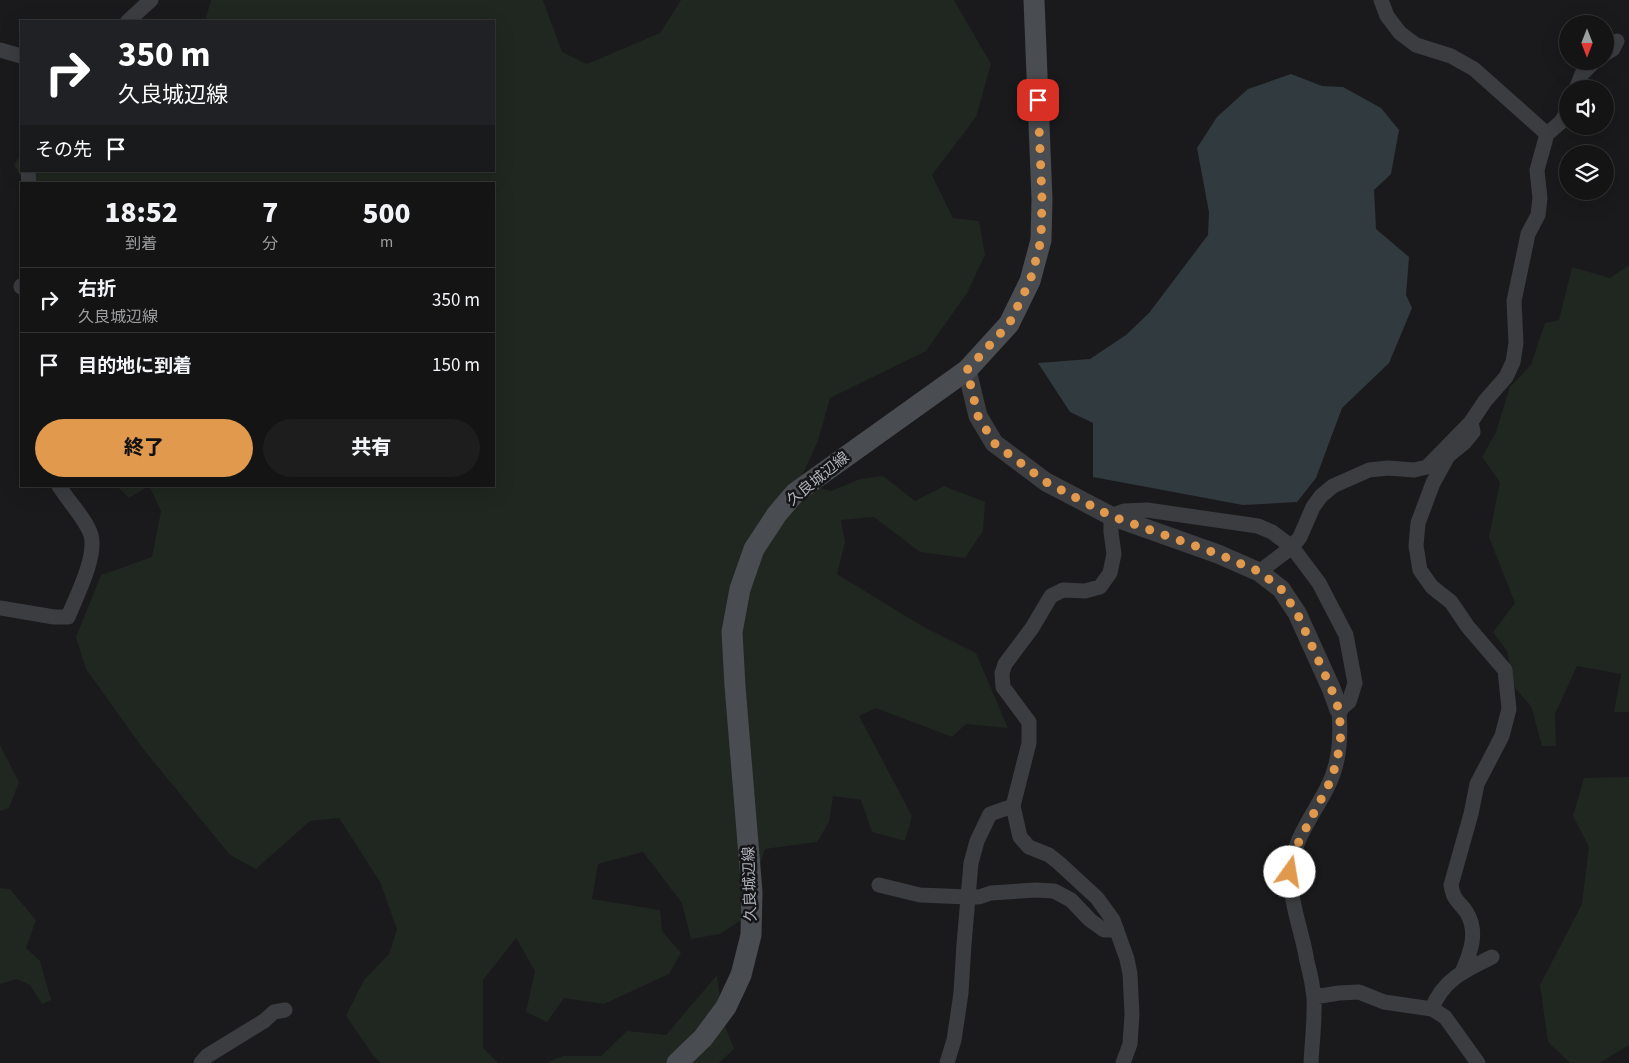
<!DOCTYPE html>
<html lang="ja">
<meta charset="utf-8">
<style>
body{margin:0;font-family:"Source Sans 3","Noto Sans JP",sans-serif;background:#1d1d1e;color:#f1f3f6;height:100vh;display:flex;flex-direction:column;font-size:19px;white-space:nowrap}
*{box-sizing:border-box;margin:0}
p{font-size:16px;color:#9d9ea0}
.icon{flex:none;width:28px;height:28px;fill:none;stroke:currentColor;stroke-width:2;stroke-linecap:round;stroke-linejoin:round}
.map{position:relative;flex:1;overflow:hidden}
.drawer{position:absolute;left:20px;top:182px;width:475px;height:305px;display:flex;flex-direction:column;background:#141415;border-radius:0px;box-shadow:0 5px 20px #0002,0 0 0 1px #333334}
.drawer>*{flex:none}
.hud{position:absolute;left:20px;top:20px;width:475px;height:152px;border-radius:0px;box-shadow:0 5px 20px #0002,0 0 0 1px #333334;background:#202124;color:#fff;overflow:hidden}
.needle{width:32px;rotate:180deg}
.fabs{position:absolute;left:1559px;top:15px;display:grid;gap:10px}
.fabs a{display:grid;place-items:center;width:55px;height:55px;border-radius:50%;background:#141415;box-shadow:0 5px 20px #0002,0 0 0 1px #333334;font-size:25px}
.pin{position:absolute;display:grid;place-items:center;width:42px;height:42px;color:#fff;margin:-21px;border-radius:10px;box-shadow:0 2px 8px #0006}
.me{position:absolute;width:55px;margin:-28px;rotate:13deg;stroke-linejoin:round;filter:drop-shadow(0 0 4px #0008)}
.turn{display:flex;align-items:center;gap:18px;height:105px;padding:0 15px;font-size:22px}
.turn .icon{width:65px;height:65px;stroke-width:2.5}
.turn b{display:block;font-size:35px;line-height:42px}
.then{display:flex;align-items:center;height:48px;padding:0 15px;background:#0003;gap:10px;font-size:19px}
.eta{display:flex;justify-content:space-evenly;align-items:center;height:85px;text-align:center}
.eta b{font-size:30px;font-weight:800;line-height:35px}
.cta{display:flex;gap:10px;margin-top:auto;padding:10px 15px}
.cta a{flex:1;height:58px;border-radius:30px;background:#e0994d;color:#111;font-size:20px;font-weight:800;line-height:58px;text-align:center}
.cta a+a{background:#1d1d1e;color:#f1f3f6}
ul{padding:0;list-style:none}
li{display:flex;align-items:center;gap:15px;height:65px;padding:0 15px;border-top:1px solid #333334}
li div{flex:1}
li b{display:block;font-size:19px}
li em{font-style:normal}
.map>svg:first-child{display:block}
.green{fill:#202620}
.water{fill:#313a3e}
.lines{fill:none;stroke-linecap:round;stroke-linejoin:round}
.minor{stroke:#3b3d40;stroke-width:15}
.tertiary{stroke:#3b3d40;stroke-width:19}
.secondary{stroke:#494c50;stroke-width:21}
.route{stroke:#e0994d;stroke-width:9;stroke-dasharray:0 16.2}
.labels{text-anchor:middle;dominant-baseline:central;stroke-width:5;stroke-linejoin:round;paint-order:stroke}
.street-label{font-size:15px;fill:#adb3ba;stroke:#151517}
</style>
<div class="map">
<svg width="1629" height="1063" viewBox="0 0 1629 1063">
<rect width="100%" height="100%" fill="#1a1a1c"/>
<!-- green -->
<path class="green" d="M211,0h332l19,52 25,12 73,-31 21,-33h273l37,64 -15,53 -44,58 21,43 26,3 6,34 -18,38 -41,58 -96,47 -12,43 -19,41 32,9 29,-12 23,-3 32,25 29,-15 41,16 -2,29 -18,27 -45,-6 -46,-35 -33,3 4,22 -8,32 85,52 54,27 32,75 -42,-4 -14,13 -76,-29 -17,8 53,100 -7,25 -33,-9 -11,-32 -28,-4 -4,26 -12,20 -52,7 -8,25 3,34 -40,26 -29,5 -9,-36 -39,-51 -45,12 -6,35 68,11 2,21 19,22 -12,21 -65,30 -40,-6 -17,24 -21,-10 9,-41 -19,-33 -33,42v68l15,15h-117l-8,-8 -27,-39 18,-36 25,-26 8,-25 -17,-47 -41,-64 -29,3 -54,48 -26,-14 -86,-105 -58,-81 -10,-32 25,-62 51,-18 9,-46 -12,-25 -20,12 -12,-12h377v-302h-468l-12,-19 7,-11v17h473v-150h-289z
M1629,265v447h-15l7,-38 -44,-8 -22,48 1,32h-14l-11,-40 -16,-18 -8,-37 -14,-19 22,-29 -26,-66 11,-55 -18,-25 14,-25 14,-45 21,-22 14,-42 14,-3 13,-53 38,11z
M0,745l19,37 -10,26 -9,3z
M1629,777v268l-30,18h-29l-22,-21 -8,-57 42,-81 7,-57 -16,-31 11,-38z
M0,888l10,1 26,31 -10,28 14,13 11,39 -9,4 -12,-19 -13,-6 -17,5z
M717,975l6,46 11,28 -15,14h-173l17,-7h38l26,-25 39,4z"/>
<!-- water -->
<path class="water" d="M1291,74l31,12 21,1 38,21 18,22 -8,44 -17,16 2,39 33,28 -3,38 6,13 -23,55 -47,45 -26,70 -19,24 -54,3 -150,-28v-54l-23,-11 -32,-49 52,-4 36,-24 23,-22 59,-78 1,-23 -12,-64 20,-31 31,-28z"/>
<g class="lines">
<!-- minor -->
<path class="minor" d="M1381,0l6,16 13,17 16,12 35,11 23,13 73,65
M128,21l23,-21
M0,50l21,6
M1605,54l8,-5 4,-8
M1576,89l6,-15 13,-13
M28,171l1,13
M21,286v1
M1259,572l33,-25 8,-10 13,-30 8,-11 12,-10 36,-16 19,-2 26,2 13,-3 44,-45 14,-21 21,-24 7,-15 3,-19 -2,-42 14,-67 10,-19 2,-17 -3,-28 10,-36 14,-12 7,-12
M0,608l54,9h14c8,-20 29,-60 23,-82 -5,-16 -23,-34 -32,-49
M879,885l41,10 48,2h11l12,-4 45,-3 18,1 17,9 19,20 14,10h13
M1463,970c8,-19 15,-38 4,-57 -8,-13 -13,-10 -16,-28l20,-71 6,-30 25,-48 7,-27 -4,-39 -37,-43 -17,-25 -19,-15 -12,-17 -4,-24 2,-23 15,-40 15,-27 16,-13 9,-11 -2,-10
M1314,997l25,-4 20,-1 25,10 48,7 13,8 33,46
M1432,1009c10,-29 35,-40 60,-52
M201,1063l6,-7 57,-35 10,-9 11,-2
M947,1063l7,-23 7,-47 3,-49 7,-81 6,-22 13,-27 23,-8
M1123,1063l7,-19 2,-29 -2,-41 -3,-15 -14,-39 -16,-22 -38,-35 -10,-8 -20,-8 -9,-10 -7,-31 16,-63v-21l-26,-35 -1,-14 3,-9 27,-36 19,-32 12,-6 22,1 15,-4 10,-14 4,-19 -3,-22v-16l13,-5 23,-1 111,16 14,6 20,15 27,36 27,52 9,48 -6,19 -10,8c2,27 1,53 -12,78 -13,26 -35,53 -36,83 -2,30 11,60 16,90 3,12 6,25 7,37 1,22 -2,44 -3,65"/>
<!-- tertiary -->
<path class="tertiary" d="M967,370l11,46 16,27 52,39 65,34 107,38 41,18 22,17 16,24 34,75 8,22"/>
<!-- secondary -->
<path class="secondary" d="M677,1063l26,-25 23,-31 15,-32 10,-40 1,-43 -17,-206 -3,-54 8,-43 14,-40 23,-35 18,-21 172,-123 42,-46 21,-43 11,-41 1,-41 -8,-199"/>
</g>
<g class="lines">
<!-- route -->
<path class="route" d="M1038,100l4,99 -1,41 -7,27 -4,14 -21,43 -42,46 11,46 16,27 52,39 65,34 107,38 42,18 21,17 16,24 34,75 8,22 2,24 -4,28 -9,24 -35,67 -3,19"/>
</g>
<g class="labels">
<!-- street labels -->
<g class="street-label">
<text transform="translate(818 479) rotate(-39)">久良城辺線</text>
<text transform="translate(750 884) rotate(-92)">久良城辺線</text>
</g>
</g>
</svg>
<div class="fabs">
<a><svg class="needle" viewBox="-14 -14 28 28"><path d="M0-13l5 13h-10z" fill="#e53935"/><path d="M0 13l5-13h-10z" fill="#9d9ea0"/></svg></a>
<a><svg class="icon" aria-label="sound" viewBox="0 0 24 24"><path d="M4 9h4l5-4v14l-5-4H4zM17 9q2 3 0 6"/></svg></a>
<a><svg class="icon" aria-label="layers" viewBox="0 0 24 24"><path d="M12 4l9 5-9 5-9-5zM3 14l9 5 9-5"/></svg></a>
</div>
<div class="pin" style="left:1038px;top:100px;background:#d93025"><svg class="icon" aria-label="arrive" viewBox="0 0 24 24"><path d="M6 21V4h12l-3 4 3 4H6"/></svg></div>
<svg class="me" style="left:1290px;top:872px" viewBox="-20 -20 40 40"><circle r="19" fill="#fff"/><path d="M0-13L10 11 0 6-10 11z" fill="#e0994d"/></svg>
<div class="hud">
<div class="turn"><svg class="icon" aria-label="right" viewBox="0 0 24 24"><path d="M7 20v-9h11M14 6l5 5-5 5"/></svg><div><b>350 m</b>久良城辺線</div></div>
<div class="then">その先<svg class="icon" aria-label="arrive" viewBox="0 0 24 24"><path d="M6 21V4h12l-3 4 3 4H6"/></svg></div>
</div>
<section class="drawer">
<div class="eta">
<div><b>18:52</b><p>到着</p></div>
<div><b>7</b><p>分</p></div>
<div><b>500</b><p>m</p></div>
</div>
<ul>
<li><svg class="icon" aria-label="right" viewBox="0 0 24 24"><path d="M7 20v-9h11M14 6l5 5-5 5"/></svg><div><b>右折</b><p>久良城辺線</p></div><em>350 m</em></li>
<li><svg class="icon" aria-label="arrive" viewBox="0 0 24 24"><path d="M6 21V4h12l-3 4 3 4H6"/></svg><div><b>目的地に到着</b></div><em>150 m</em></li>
</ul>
<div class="cta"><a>終了</a><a>共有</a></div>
</section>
</div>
